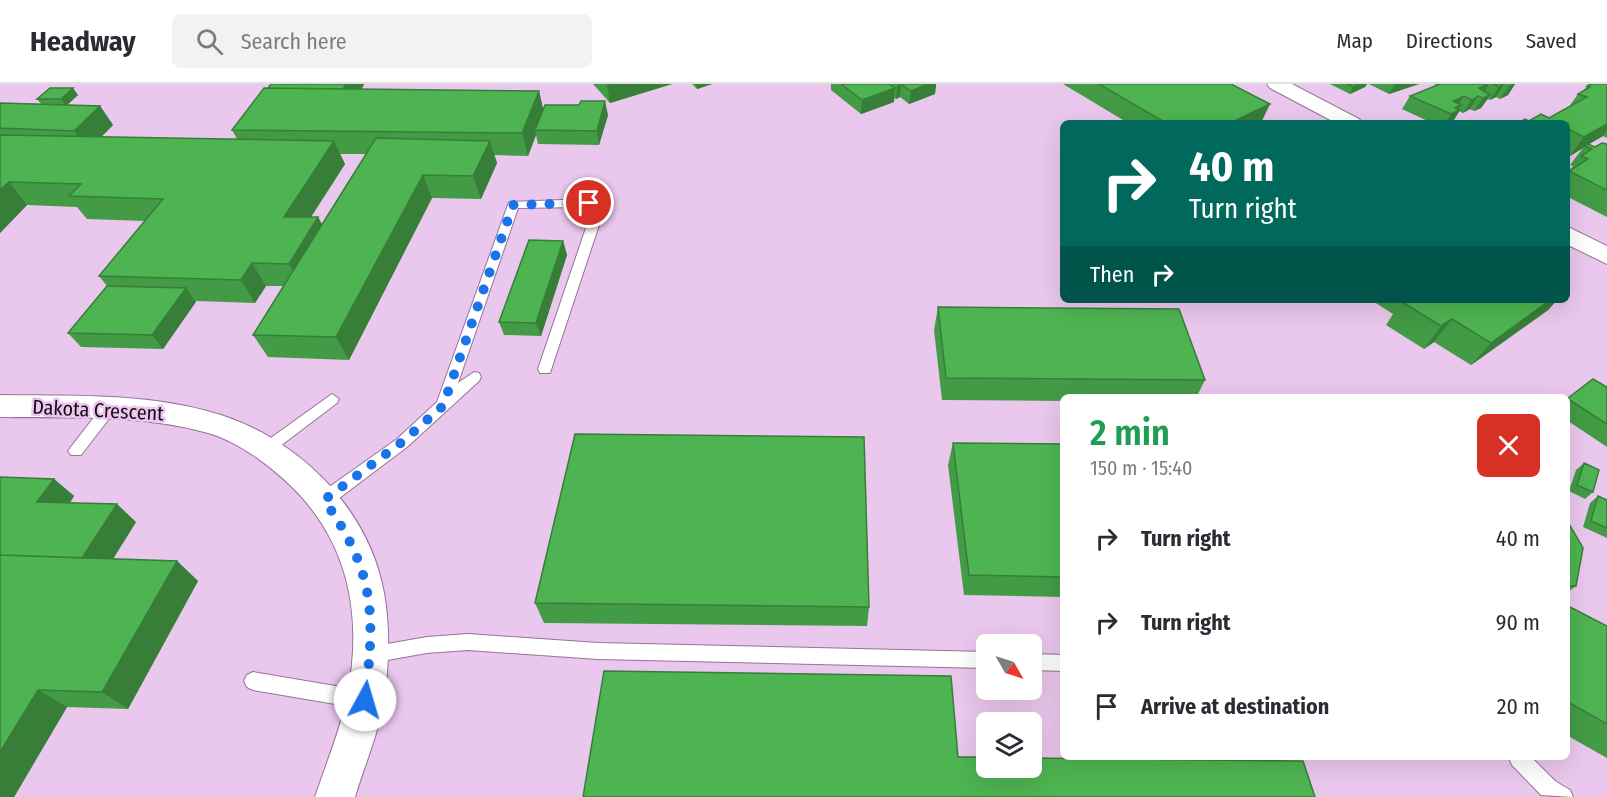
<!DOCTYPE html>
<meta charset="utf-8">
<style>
body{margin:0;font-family:"Fira Sans Condensed",sans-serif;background:#f2f2f3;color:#2b2b33;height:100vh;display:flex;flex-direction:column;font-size:22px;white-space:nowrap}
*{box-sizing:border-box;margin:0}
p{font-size:20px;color:#7c7c81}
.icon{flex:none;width:33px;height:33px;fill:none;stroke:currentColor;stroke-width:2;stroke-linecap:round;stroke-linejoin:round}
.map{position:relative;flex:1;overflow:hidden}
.details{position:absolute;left:1060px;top:310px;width:510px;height:366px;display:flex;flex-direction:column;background:#fff;border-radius:9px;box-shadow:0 6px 24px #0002}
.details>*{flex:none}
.hud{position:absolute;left:1060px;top:36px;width:510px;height:183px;border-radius:9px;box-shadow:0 6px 24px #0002;background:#00695c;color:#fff;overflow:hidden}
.needle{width:39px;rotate:129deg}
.tools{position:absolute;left:976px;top:550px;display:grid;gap:12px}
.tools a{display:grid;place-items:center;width:66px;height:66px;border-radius:9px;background:#fff;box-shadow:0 6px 24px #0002;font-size:30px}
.pin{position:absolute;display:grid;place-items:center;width:51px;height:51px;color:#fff;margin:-26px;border:3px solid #fff;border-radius:50%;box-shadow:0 2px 6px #0007}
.me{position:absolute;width:66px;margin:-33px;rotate:6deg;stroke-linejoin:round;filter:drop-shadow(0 0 4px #0008)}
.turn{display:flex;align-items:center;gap:21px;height:126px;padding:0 30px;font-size:27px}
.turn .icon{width:78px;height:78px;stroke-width:2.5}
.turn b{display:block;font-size:42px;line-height:51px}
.then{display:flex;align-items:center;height:57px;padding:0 30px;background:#0003;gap:12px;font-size:22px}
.round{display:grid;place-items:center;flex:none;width:63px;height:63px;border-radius:9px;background:#f2f2f3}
.head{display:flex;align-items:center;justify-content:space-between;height:102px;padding:0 30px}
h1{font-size:36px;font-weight:600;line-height:45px;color:#1e9e55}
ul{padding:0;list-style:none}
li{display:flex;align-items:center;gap:18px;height:84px;padding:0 30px}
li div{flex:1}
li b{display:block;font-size:22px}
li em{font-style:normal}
header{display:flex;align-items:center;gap:36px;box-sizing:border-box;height:84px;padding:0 30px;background:#fff;border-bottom:2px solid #e1e1e2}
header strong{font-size:28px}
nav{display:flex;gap:33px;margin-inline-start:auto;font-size:21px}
.search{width:420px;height:54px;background:#f2f2f3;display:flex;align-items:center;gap:15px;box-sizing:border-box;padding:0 21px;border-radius:9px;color:#7c7c81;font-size:22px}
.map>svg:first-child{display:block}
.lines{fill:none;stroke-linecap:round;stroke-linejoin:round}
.lane-casing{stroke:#947497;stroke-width:2}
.street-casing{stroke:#947497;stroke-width:2}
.lane{fill:#fff;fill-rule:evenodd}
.street{fill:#fff;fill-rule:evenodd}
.wall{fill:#439b46;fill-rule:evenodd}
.shaded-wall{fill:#377e39}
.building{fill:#4eb451;stroke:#377e39;stroke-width:1.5}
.route{stroke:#1a73e8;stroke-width:10;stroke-dasharray:0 18}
.labels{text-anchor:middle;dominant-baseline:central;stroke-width:5;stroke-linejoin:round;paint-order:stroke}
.street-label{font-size:20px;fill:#170b18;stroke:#eac7ed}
</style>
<header>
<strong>Headway</strong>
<div class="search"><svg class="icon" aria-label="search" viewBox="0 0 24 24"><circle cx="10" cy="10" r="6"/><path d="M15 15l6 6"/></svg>Search here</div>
<nav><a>Map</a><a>Directions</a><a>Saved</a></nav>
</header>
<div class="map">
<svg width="1607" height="713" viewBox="0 0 1607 713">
<rect width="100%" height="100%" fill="#eac7ed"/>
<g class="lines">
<!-- lane casing -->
<g class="lane-casing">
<path id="lane" d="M589,115l6,4 6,16 -51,154h-10l-2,-4 51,-150 -5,-12 -66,1 -60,175 16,-11 5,1 2,4 -2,4 -72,66 -77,58 -6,1 -6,-1 -2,-5 2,-5 79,-56 40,-37 72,-200z
M332,310l7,5 -2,4 -66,50h-10l-3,-4 3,-4z
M110,318l5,1 2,4 -2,4 -34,44h-10l-3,-4 3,-4 34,-44z
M468,550l130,9 389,9v16l-389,-9 -130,-9 -41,3 -57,10 -6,-2 -3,-6 3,-6 6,-2 57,-10z
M1032,570l32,1v16l-32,-1z
M253,588l112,19 7,3 2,6 -2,6 -7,3 -112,-19 -6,-3 -3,-6 3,-6z
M1509,674h23l23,23 15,9 3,7 -32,-2 -29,-30z"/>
</g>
<!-- street casing -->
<g class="street-casing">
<path id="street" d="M1267,0h25l67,35 4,4h-27l-66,-35z
M1568,143l39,19v18l-39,-19z
M0,311c69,1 140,-2 207,16 86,22 161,94 177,182 6,33 5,67 1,100 -4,35 -20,70 -30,104h-40c11,-33 25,-66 32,-100 16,-78 3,-153 -55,-210 -23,-22 -53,-45 -84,-54 -67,-19 -139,-15 -208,-16z"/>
</g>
<!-- lane -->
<use href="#lane" class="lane"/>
<!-- street -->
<use href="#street" class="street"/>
</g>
<!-- wall -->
<path class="wall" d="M271,0h93l-2,5 177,2 4,18 65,6 -9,30 -61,-1 -2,-9 -8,21 -34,-1 3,8 -16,36 -49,-1 -83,162 -81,-3 -15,-22 30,-49h-17l-11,17 -59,-2 -33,48 -82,-2 -13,-14 39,-47 -8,-10 46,-55 -58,-2 -10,-12 -50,-2 -27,28v-130l41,1 -4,-5 41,-4 -11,10 33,1 13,19 -12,12 136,2 -5,-9 36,-42zM340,70h26l-44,70 -4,-7h-7l34,-53z
M593,0h79l-62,19z
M692,0h20l-15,5z
M831,0h105l-1,10 -26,10 -9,-7 -4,2 -2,-1v4l-33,12 -30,-24z
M1063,0h168l31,39h-134z
M1330,0h37l-2,3 -15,7z
M1369,0h50l-30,10z
M1435,0h80l-7,11 -8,4 -4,-2 -6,3 -2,-1 -7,9 -7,3 -4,-2 -7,4 -4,-2 -7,12h-20l-30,-14 8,-13 24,-9z
M1607,0v54l-4,-2 -14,8 6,3 12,-3v73l-39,-20v-25l5,-6 -3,-1 13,-17 -13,8 -2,-1v-32l-39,-2 20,-3 19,-10 10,-14 6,-4 3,-4z
M563,157l4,14 -26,81 -37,-1 -5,-13z
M1371,216h186l-9,10 -77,55 -37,-23 -10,7 -38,-24 7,-11z
M938,223l267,73 -9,18h-132v3l-122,-1 -8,-70z
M1607,303v60l-39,-26v-23z
M953,359l111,1v153l-100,-2 -16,-130z
M1584,379l9,29 -8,7 -16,-8 7,-21z
M54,395l20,17 -4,7 66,19 -23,37 64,2 21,20 -70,128 -61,-2 -53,90h-14z
M1598,412l9,4v38l-24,-11 7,-24z
M1568,438l8,64 -8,6z
M535,519l334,4 -2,19 -323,-3z
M1568,522l39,20v132l-39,-22z"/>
<!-- shaded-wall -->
<path class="shaded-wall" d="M346,0h18l-15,27 -8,-18z
M610,0h62l-62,19 -3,-18z
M696,0h16l-15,5z
M901,0l-1,13 -4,2 1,-13z
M928,0h8l-1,10 -26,10 2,-13z
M1360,0h7l-2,3 -15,7 3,-7z
M1395,0h24l-30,10z
M1488,0h1l-7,12h-4l-8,13 -7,4 16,-25z
M1504,0l-8,13 -6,3 9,-13z
M1512,0h3l-7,11 -8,4 9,-13z
M73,4l5,7 -12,11 -5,-7z
M895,4l-1,14 -33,12 1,-14z
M539,7l5,22 -9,17 1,5 -8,21 -6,-23z
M1490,11l-9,13 -7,3 9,-13z
M1464,12l-7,11 4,-2 -5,7 4,-2 -8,13h-6l5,-9 2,-13z
M605,17l3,14 -9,30 -2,-14z
M1270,20l-9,19h-31z
M100,22l13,19 -25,25 -14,-19z
M1607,40v7l-4,5 -17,10h-1l-2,2 -13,8 14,-19z
M334,57l11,23 -49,76 -12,-23z
M490,57l7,22 -16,36 -8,-23z
M423,91l9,23 -83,162 -13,-23z
M9,98l18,23 -27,28v-43z
M318,133l12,23 -28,47 -13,-23z
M563,157l4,14 -26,81 -5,-13z
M252,179l14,23 -11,17 -14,-23z
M186,204l10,14 -33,47 -11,-14z
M1550,216h7l-9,10 -77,55 20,-22z
M1452,235l-18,23 -10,7 17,-23z
M54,395l20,17 -16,23 -21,-17z
M117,420l19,18 -35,56 -21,-17z
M177,477l21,20 -70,128 -26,-17z
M38,606l29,17 -53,90h-14v-45z"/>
<!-- building -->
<path class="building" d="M271,0h75l-3,5 -75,-1z
M841,0h48l6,4 -33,12z
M901,0h27l-17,7z
M1099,0h132l39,20 -40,19h-64z
M1347,0h13l-7,3z
M1440,0h48l-9,4 11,7 -7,3 -5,-2 -6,4 -8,-4 -11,5 8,4 -6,3 5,2 -9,4 -41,-18z
M1493,0h10l-4,3z
M1591,0h16v40l-23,13 -16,-8v-6h-49l6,-4 4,2 12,-7 8,4 38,-21 -9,-3 12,-7 -3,-1z
M50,4h23l-12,11h-24z
M264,4l275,3 -17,42 -290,-3z
M581,17h24l-8,30 -62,-1 10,-25h34z
M0,19l100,3 -26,25 -74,-3z
M0,51l334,6 -50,76h34l-29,47 -37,-1 -11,17 -142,-4 64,-77 -94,-3 12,-12 -72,-2 -9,8z
M376,54l114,3 -17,35 -50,-1 -87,162 -83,-2z
M1602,59l5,1v46l-38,-19 19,-12 -7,-3 11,-7 -7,-3 3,-2 7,3z
M529,156l34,1 -27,82 -37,-1z
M107,202l79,2 -34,47 -84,-2z
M1405,216h145l-59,43 -39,-24 -11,7 -39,-24z
M938,223l241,2 26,71 -259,-2z
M1593,295l14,8v37l-39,-25v-1z
M575,350l289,3 5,170 -334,-4z
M953,359l111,1v133l-95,-2z
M1584,379l15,7 -6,22 -16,-7z
M0,393l54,2 -17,23 80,2 -35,54 -82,-3z
M1598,412l9,4v28l-16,-7z
M1568,438l15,26 -7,38h-8z
M0,471l177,6 -75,131 -64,-2 -38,62z
M1568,522l39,20v98l-39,-22z
M604,587l347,5 7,81h29v11h45v-10l271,3 12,36h-732z"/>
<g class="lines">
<!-- route -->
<path class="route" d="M365,616c10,-85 11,-127 -41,-200l78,-58 41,-36 70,-201 76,-2"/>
</g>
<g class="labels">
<!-- street labels -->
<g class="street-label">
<text transform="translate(98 326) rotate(3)">Dakota Crescent</text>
</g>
</g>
</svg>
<div class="tools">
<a><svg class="needle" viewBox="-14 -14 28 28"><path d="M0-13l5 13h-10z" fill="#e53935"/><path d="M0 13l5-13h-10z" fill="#7c7c81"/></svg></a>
<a><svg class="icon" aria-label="layers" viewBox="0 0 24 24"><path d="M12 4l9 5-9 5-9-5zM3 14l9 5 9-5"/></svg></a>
</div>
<div class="pin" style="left:589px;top:119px;background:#d93025"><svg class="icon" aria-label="arrive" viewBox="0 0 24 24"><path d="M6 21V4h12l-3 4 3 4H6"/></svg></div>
<svg class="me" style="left:365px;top:616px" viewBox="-20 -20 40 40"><circle r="19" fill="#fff"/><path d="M0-13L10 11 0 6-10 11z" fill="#1a73e8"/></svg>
<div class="hud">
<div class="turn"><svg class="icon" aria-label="right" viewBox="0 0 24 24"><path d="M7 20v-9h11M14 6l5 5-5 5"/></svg><div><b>40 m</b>Turn right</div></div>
<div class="then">Then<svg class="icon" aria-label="right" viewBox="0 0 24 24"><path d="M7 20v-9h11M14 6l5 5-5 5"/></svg></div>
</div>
<section class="details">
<div class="head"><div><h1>2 min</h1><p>150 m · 15:40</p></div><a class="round" style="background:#d93025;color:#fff"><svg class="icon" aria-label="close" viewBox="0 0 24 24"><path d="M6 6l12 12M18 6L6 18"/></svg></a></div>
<ul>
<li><svg class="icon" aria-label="right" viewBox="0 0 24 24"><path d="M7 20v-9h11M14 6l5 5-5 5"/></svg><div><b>Turn right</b></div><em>40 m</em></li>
<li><svg class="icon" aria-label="right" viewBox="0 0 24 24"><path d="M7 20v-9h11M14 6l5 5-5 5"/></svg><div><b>Turn right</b></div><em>90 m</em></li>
<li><svg class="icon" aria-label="arrive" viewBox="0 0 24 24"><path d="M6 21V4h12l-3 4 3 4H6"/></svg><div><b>Arrive at destination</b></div><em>20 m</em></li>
</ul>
</section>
</div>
